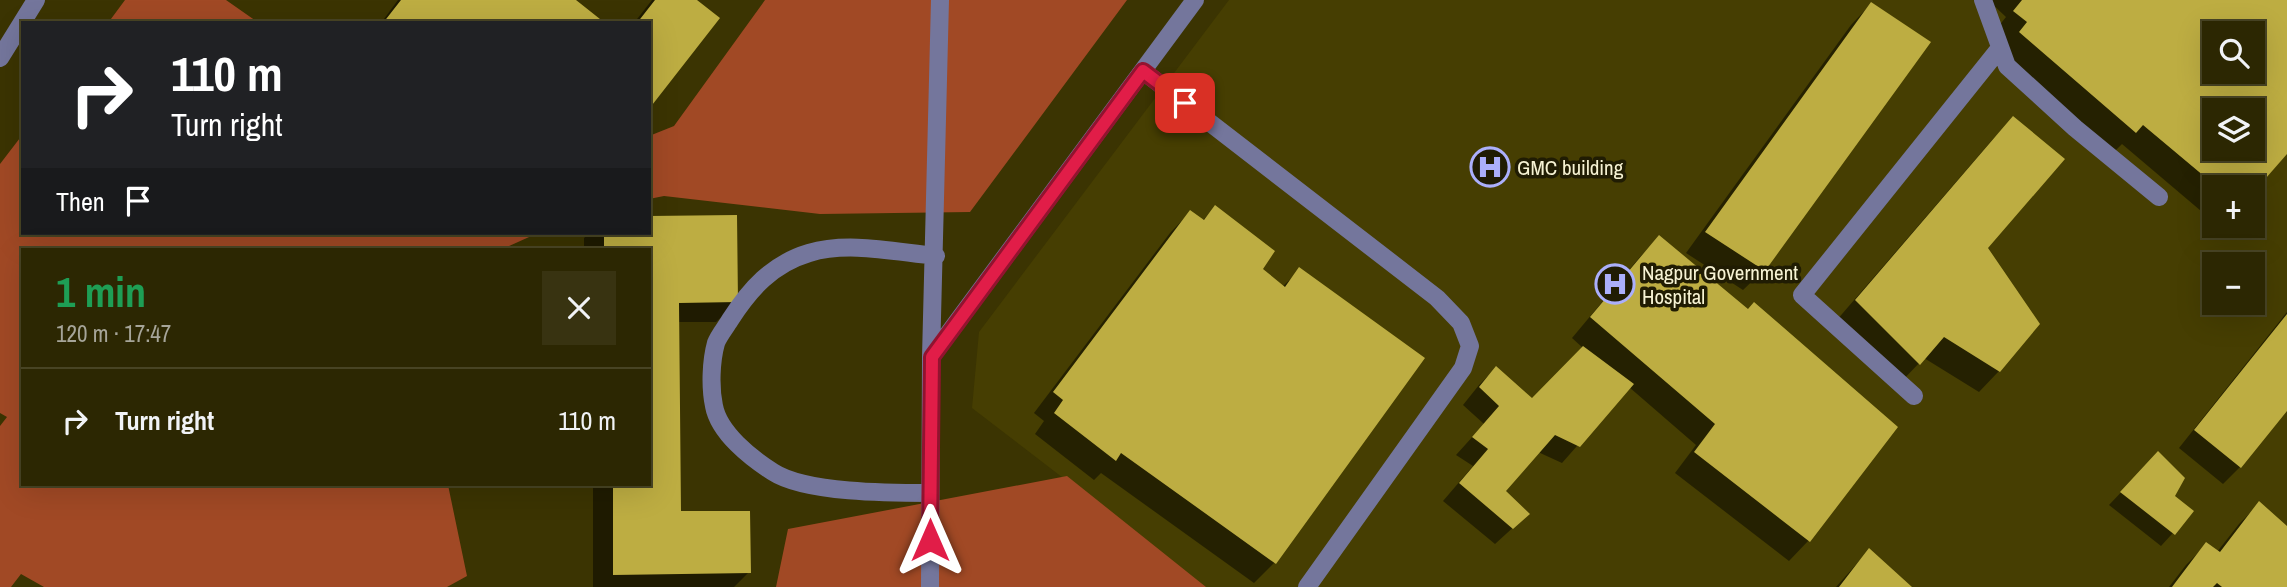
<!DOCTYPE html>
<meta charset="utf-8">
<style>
body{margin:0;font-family:"Archivo Narrow",sans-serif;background:#383311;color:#f1f3f6;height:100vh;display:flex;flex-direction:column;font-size:26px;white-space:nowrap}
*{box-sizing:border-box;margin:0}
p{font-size:23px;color:#a6a599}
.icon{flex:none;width:38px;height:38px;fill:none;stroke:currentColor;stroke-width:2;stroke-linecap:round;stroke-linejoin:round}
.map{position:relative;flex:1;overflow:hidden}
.drawer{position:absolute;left:21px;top:248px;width:630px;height:238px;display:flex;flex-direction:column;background:#2c2702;border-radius:0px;box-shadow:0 7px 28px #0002,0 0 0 2px #484424}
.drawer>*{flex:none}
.top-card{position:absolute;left:21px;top:21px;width:630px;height:214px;border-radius:0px;box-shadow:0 7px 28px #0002,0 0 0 2px #484424;background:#202124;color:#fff;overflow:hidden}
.tools{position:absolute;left:2202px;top:21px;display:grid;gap:14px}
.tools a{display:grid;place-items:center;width:63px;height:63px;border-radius:0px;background:#2c2702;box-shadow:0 7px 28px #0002,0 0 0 2px #484424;font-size:35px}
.pin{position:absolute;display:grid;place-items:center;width:60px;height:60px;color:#fff;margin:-30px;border-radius:14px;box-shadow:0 4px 10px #0006}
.me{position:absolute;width:77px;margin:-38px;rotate:0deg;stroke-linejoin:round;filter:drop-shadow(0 0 5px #0008)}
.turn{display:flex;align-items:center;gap:24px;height:147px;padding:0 35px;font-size:32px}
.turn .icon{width:91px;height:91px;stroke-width:2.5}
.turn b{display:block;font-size:49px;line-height:60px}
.then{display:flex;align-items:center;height:66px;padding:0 35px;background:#0003;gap:14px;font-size:26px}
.round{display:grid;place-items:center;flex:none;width:74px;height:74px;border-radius:0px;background:#383311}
.headline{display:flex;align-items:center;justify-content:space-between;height:119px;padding:0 35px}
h1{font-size:42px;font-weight:700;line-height:52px;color:#1e9e55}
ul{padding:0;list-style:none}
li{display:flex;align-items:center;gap:21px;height:105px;padding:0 35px;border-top:2px solid #484424}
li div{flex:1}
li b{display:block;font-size:26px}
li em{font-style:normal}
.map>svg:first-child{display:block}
.built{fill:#463e02;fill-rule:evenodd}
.forest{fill:#a14925}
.shadow{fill:#0007;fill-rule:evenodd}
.building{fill:#bdad42;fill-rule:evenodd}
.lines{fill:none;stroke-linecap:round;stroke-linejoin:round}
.minor{stroke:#74769c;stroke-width:18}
.route-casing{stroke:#92132f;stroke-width:18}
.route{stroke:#e11d48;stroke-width:12}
.labels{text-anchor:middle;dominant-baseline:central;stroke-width:7;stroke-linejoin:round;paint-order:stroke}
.poi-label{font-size:21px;fill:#f7f3d4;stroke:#201c03;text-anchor:start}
</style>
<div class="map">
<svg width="2287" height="587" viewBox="0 0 2287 587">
<rect width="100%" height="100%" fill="#3b3402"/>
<!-- built -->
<path class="built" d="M1229,0h1058v587h-1082l-233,-179 7,-76zM2214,33h38v39h-38zM2214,110h38v39h-38zM2214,187h38v39h-38zM2214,264h38v39h-38z"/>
<!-- forest -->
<path class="forest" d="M125,0h101l33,23h-151z
M765,0h362l-157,212 -150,2 -156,-18 -15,3v-63l25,-10z
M23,134v99h515l-38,17h-477v235h425l19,91 -20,11h-403l-23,-13 -10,13h-11v-161l7,-9 -7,-4v-249z
M1067,476l139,111h-430l12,-58z"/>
<!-- shadow -->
<path class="shadow" d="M398,0h175l29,23h-221z
M652,0h42l-45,23h-15z
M1988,0h299v151l-35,36h-38v35l-92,-78 -8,8 -114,-99 8,-10 -14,-11 12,-15zM2214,33h38v39h-38zM2214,110h38v39h-38z
M1871,4l-107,266 -21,20 -57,-37 165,-228z
M2013,119l-27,129 13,123 -20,21 -55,-34 -25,26 -63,-63 157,-182z
M1215,208l45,62 22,17 18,-17 122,88 -148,205 -20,20 -153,-110 -7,7 -59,-46 9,-13 -10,-8 136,-180 20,-21 12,9z
M589,233h60l88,69 -21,20h-38l1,191 70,59 -15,15h-141v-100l-131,1v-3h187v-235h-65v-12z
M1659,237l150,303 -20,21 -114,-88 21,-28 -67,-58 -67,76 -24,-11 -34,39 24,23 -33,30 -52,-43 30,-35 -17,-11 28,-31 -21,-19 16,-20 17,-17 36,32 51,-52 -11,-10 67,-80z
M2287,312v96l-47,59 -17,17 -44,-36z
M2146,466l26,31 20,15 -31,34 -52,-41z
M2259,504l28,24v59h-118l17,-22 20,-20 11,7 22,-28z
M1869,550l41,37h-74z"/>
<!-- building -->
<path class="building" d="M401,0h175l29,23h-222z
M655,0h42l23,18 -71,91v-86h-12z
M2022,0h265v154l-35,40v-7h-35l-74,-62 -7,8 -117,-101 8,-10 -14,-11zM2214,33h38v39h-38zM2214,110h38v39h-38z
M1871,2l60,40 -166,229 -60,-39z
M2013,116l52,43 -77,89 52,76 -40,48 -56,-35 -24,28 -65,-65z
M1215,205l60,46 -12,18 22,18 14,-20 126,91 -149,206 -155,-111 -5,8 -62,-48 9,-13 -10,-8 137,-182 14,10z
M737,215l1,87 -59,1 2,208h69l1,62 -138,2v-90h36v-235h-45v-17h45v-17z
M1659,235l89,74 6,-7 144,125 -88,115 -116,-90 21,-28 -125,-107z
M2287,314v97l-46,57 -47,-38z
M1583,346l51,38 -54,63 -25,-12 -49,56 24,23 -17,15 -54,-46 29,-34 -16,-12 27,-31 -20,-19 17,-21 36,32z
M2158,451l27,27 -10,18 19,15 -19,24 -55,-43z
M2259,501l28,25v61h-65l-5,-4 -4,4h-41l34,-45 14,10z
M1869,548l43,39h-73z"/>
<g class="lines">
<!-- minor -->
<path class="minor" d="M1983,0l24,66 68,62 84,69
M0,58l36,-58
M1143,71l294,227 24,25 9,23 -7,22 -156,219
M931,357l9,-357
M1914,396l-112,-101 198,-247
M930,493c-39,0 -125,0 -157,-21 -22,-14 -54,-39 -59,-66 -4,-19 -3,-45 2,-63 3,-8 10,-16 14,-23 20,-31 42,-56 79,-67 39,-12 86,-1 127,3
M930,587l1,-230 264,-357"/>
</g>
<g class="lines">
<!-- route casing -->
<g class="route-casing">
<path id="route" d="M930,540l2,-183 211,-286 42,32"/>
</g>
<!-- route -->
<use href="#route" class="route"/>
</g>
<!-- icons -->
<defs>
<g id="hospital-ring" transform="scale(2.0125)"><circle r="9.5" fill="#201c03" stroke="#abaffb" stroke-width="1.5"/><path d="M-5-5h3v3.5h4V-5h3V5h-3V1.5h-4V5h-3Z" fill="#abaffb"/></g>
</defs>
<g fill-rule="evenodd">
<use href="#hospital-ring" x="1490" y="167"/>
<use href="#hospital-ring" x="1615" y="284"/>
</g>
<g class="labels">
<!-- poi labels -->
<g class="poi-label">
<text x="1517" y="167">GMC building</text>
<text x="1642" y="272">Nagpur Government<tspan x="1642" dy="24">Hospital</tspan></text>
</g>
</g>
</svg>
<div class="tools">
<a><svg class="icon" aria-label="search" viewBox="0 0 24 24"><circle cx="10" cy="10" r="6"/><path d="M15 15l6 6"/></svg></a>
<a><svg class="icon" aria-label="layers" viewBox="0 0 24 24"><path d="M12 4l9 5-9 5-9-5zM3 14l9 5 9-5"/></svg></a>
<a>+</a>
<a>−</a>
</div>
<div class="pin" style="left:1185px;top:103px;background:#d93025"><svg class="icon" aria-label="arrive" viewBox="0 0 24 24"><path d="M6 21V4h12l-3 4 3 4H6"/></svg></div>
<svg class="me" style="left:930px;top:540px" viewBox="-20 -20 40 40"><path d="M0-17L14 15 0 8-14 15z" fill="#e11d48" stroke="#fff" stroke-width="4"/></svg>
<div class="top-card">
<div class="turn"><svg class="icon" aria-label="right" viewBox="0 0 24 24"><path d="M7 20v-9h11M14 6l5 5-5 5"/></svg><div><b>110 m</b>Turn right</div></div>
<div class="then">Then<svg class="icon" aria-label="arrive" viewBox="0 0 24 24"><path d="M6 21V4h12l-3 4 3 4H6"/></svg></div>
</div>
<section class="drawer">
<div class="headline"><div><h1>1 min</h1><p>120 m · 17:47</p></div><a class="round"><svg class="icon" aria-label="close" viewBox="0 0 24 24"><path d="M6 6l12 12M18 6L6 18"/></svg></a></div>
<ul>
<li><svg class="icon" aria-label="right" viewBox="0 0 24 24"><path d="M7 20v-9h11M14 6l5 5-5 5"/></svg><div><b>Turn right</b></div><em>110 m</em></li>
</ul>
</section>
</div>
